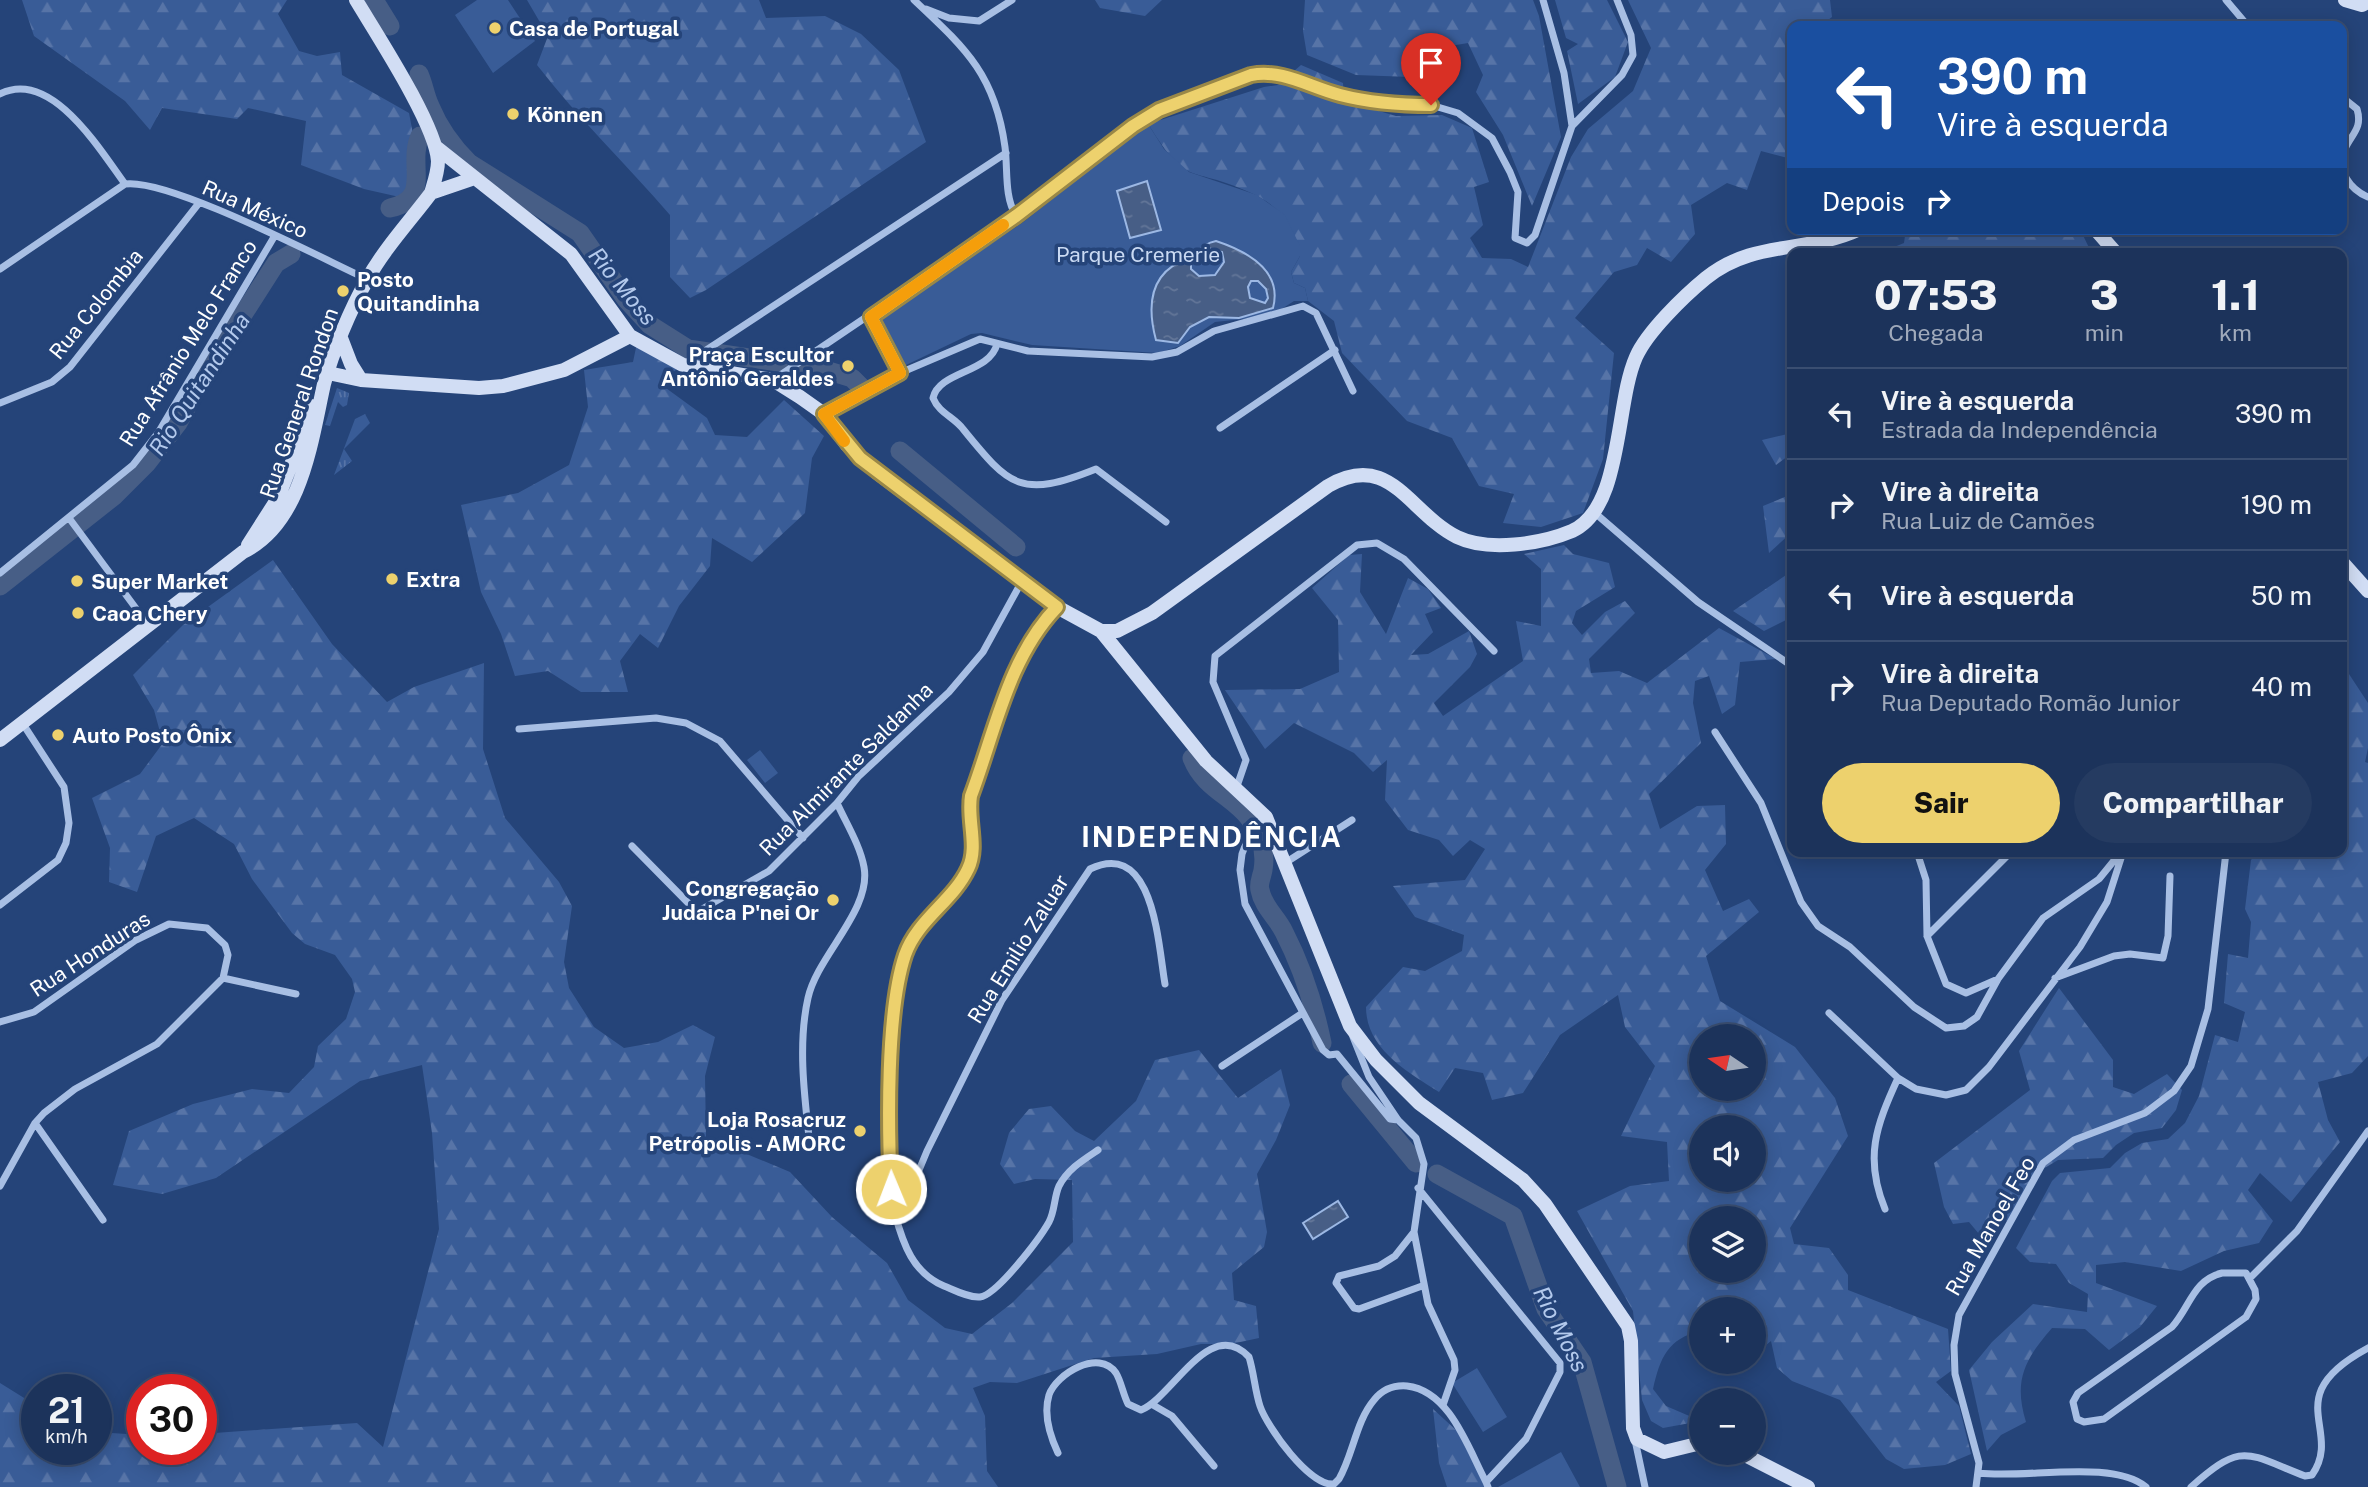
<!DOCTYPE html>
<html lang="pt">
<meta charset="utf-8">
<style>
body{margin:0;font-family:"Public Sans",sans-serif;background:#253b61;color:#f1f3f6;height:100vh;display:flex;flex-direction:column;font-size:26px;white-space:nowrap}
*{box-sizing:border-box;margin:0}
p{font-size:23px;color:#a0aabb}
.icon{flex:none;width:38px;height:38px;fill:none;stroke:currentColor;stroke-width:2;stroke-linecap:round;stroke-linejoin:round}
.map{position:relative;flex:1;overflow:hidden}
.sheet{position:absolute;left:1787px;top:248px;width:560px;height:609px;display:flex;flex-direction:column;background:#1c335b;border-radius:14px;box-shadow:0 4px 18px #0003,0 0 0 2px #3a4e71}
.sheet>*{flex:none}
.top-card{position:absolute;left:1787px;top:21px;width:560px;height:214px;border-radius:14px;box-shadow:0 4px 18px #0003,0 0 0 2px #3a4e71;background:#1a4fa0;color:#fff;overflow:hidden}
.needle{width:46px;rotate:283deg}
.fabs{position:absolute;left:1689px;top:1024px;display:grid;gap:14px}
.fabs a{display:grid;place-items:center;width:77px;height:77px;border-radius:50%;background:#1c335b;box-shadow:0 4px 18px #0003,0 0 0 2px #3a4e71;font-size:35px}
.speed{position:absolute;left:21px;top:1374px;display:flex;gap:14px;font-size:35px;font-weight:700;text-align:center}
.speed>*{display:grid;place-content:center;width:91px;height:91px;border-radius:50%;background:#1c335b;box-shadow:0 4px 18px #0003,0 0 0 2px #3a4e71;line-height:1}
.speed small{font-size:18px;font-weight:400}
.speed .limit{border:10px solid #d22;background:#fff;color:#111}
.pin{position:absolute;display:grid;place-items:center;width:60px;height:60px;color:#fff;margin:-72px -30px;border-radius:50% 50% 50% 0;rotate:-45deg;box-shadow:0 0 7px #0007}
.pin .icon{rotate:45deg}
.me{position:absolute;width:77px;margin:-38px;rotate:359deg;stroke-linejoin:round;filter:drop-shadow(0 0 5px #0008)}
.turn{display:flex;align-items:center;gap:24px;height:147px;padding:0 35px;font-size:32px}
.turn .icon{width:91px;height:91px;stroke-width:2.5}
.turn b{display:block;font-size:49px;line-height:60px}
.then{display:flex;align-items:center;height:66px;padding:0 35px;background:#0003;gap:14px;font-size:26px}
.eta{display:flex;justify-content:space-evenly;align-items:center;height:119px;text-align:center}
.eta b{font-size:42px;font-weight:800;line-height:49px}
.action{display:flex;gap:14px;margin-top:auto;padding:14px 35px}
.action a{flex:1;height:80px;border-radius:42px;background:#edd16d;color:#111;font-size:28px;font-weight:800;line-height:80px;text-align:center}
.action a+a{background:#253b61;color:#f1f3f6}
ul{padding:0;list-style:none}
li{display:flex;align-items:center;gap:21px;height:91px;padding:0 35px;border-top:2px solid #3a4e71}
li div{flex:1}
li b{display:block;font-size:26px}
li em{font-style:normal}
.map>svg:first-child{display:block}
.grass{fill:url(#grass-tufts)}
.forest{fill:url(#forest-firs);fill-rule:evenodd}
.park{fill:#395c97}
.water{fill:url(#water-ripples);stroke:#9cb8e4;stroke-width:2;fill-rule:evenodd}
.lines{fill:none;stroke-linecap:round;stroke-linejoin:round}
.river{stroke:#475e86;stroke-width:19}
.street{stroke:#a8bfe4;stroke-width:7}
.secondary{stroke:#d1ddf4;stroke-width:14}
.route-casing{stroke:#9a8847;stroke-width:18}
.route{stroke:#edd16d;stroke-width:12}
.slow{stroke:#f59e0b;stroke-width:12}
.poi-dot{fill:#edd16d;stroke:#254479;stroke-width:2.5}
.labels{text-anchor:middle;dominant-baseline:central;stroke-width:7;stroke-linejoin:round;paint-order:stroke}
.poi-label{font-size:21px;font-weight:bold;fill:#fff;stroke:#254479;text-anchor:start}
.street-label{font-size:21px;fill:#fff;stroke:#254479}
.park-label{font-size:21px;fill:#cadaf3;stroke:#254479}
.water-label{font-size:23px;font-style:italic;fill:#b3c9ec;stroke:#254479}
.district-label{font-size:28px;font-weight:bold;letter-spacing:2px;fill:#fff;stroke:#254479}
</style>
<div class="map">
<svg width="2368" height="1487" viewBox="0 0 2368 1487">
<defs>
<pattern id="grass-tufts" width="24" height="20" patternUnits="userSpaceOnUse" patternTransform="scale(1.75)"><rect width="24" height="20" fill="#395c97"/><path d="M3 7l-1-3M5 7V3M7 7l1-3M15 17l-1-3M17 17v-4M19 17l1-3" fill="none" stroke="#5774a7"/></pattern>
<pattern id="forest-firs" width="22" height="20" patternUnits="userSpaceOnUse" patternTransform="scale(1.75)"><rect width="22" height="20" fill="#395c97"/><path d="M5 1l3.5 6h-7zM16 11l3.5 6h-7z" fill="#5774a7"/></pattern>
<pattern id="water-ripples" width="26" height="14" patternUnits="userSpaceOnUse" patternTransform="scale(1.75)"><rect width="26" height="14" fill="#475e86"/><path d="M2 4q2-2 4 0t4 0M15 11q2-2 4 0t4 0" fill="none" stroke="#637698"/></pattern>
</defs>
<rect width="100%" height="100%" fill="#254479"/>
<!-- grass -->
<path class="grass" d="M337,388l12,5 -2,12 -4,2 -5,-5 -8,24 -5,-1z
M365,414l5,9 -26,26 8,12 -18,14 21,-56z"/>
<!-- forest -->
<path class="forest" d="M22,0h265l-9,14 21,37 18,5 23,-4 2,23 67,38 8,42 -13,43 -40,-9 -63,-24 5,-44 -58,-13 -11,11 -75,-11 -12,22 -25,-29 -91,-65z
M527,0h232l7,18 59,-2 36,18 38,36 27,72 -220,148 -16,8 -20,-21v-62c-44,-51 -92,-97 -133,-150l11,-29z
M1095,0h67l-17,16 -45,-8z
M1305,0h228l6,16 22,121 -29,69 -29,-71 -27,-43 7,-17 -15,-32 -24,4 -33,30 -55,-2 -49,-20 -4,-24z
M1555,0h52l21,42 -13,35 -37,27 -11,-53 11,-7 -12,-6z
M1628,0h202l2,17 -12,9h-28v133l-31,-8 -14,39 -20,-7 -36,22 4,29 -24,28 -24,-14 -10,17 -23,7 -39,46 39,35 -11,106 -20,54 -42,14 -38,-4 11,-29 -35,-8 -27,-48 -45,-17 -65,-68 -8,-32 -26,-20 -3,-13 -11,-5 -3,-11 9,-16c-10,-49 -38,-61 -83,-76 -10,-3 -22,-5 -31,-10 -17,-12 -27,-29 -38,-46l116,-37 14,-2 23,-20 42,18 1,18 52,15 46,-1 30,13 17,54 -15,5 9,38 -13,13 12,20 29,1 17,8 43,-110 17,-28 45,-38 18,-43z
M1906,229h174l12,25h-215l27,-11z
M637,343l44,23 -22,17 48,35 8,17 32,2 37,-37 40,36 -12,22 -7,55 -53,49 -40,-24 -2,28 -31,40 -21,42 -18,-14 -20,27 8,31h-47l-33,-21 -33,5 -14,-42 -20,-42 -20,-87 57,-12 51,-28 19,-58 -4,-37 49,-8z
M1792,433v20l-16,12 -14,-25z
M1792,494v38l-23,21 -6,-47z
M1564,545l9,9 36,9 6,24 -39,24 -4,12 10,12 23,-23 20,-11 10,12 -46,46 2,14 28,-2 28,12 72,-55 57,31 -36,3 -5,43 -13,9 -13,-38 -14,5 -2,22 8,40 -52,51 11,35 37,-23 28,-1 1,39 -21,26 18,41 26,-12 10,13 -53,44 14,45 75,46 40,51 13,38 -58,92 4,16 35,4 19,27v15l100,39 3,42 -15,11 23,24 12,48 -26,11 -41,4 -18,-10 -46,-59 -48,-19 -15,-13 -6,-27 -15,12 -2,-44h-53v22c-33,7 -41,27 -48,58l13,17 35,15 -38,7 -12,-7 -9,-21 -9,-89 -56,-100 53,-25 39,-5 -2,-39 -46,-6 34,-70 -30,-39 -7,-32 -58,40 -37,58 -31,7 -9,-27 -28,-5 -16,24c-31,-20 -73,-43 -73,-85l37,-40 22,4 37,-20 2,-16 -49,-18 -22,-31 72,-6 20,-31 -15,-9 -17,16 -14,-16 -31,-10 -23,-30 2,-40 -14,12 -19,-19 -60,-30 -29,26 -40,-59 75,-1 39,-17 -1,-52 -26,-32 37,-33 13,-1 -2,38 26,42 22,-56 20,11 13,19 -16,6 8,18 -22,23 17,-1 41,-23 8,23 -7,13 -36,36 9,13 80,-55 -7,-40 25,5v-57l-17,-15zM1701,1036h53v52h-53zM1701,1127h53v53h-53zM1701,1218h53v52h-53z
M273,560l59,84 55,58 27,-15 70,-24 -1,86 22,69 54,64 13,24 -8,56 5,26 25,39 30,21 34,-6 35,-17 22,12 -10,39 1,61 84,35 42,45 55,46 21,37 37,28 27,6 40,-31 61,-61 -1,-62 -37,-1 -21,5 -14,-20 9,-31 20,-24 22,-3 24,25 19,10 42,-40 19,-41 44,-10 39,48 43,-29 9,36 -14,35 -19,34 10,58 -3,15 -32,26 2,27 22,6 3,32 -28,6h-30l-44,10 -63,4 -77,25 -27,-1 -17,6 12,28 2,55 11,16h-998v-104l37,23v43h59v-17l46,3v14h59v-15l156,-11 26,24 56,-218 -7,-96 -10,-68 -62,16 -144,97 -54,16 -49,-9 16,-54 64,-27 59,-15 37,4 25,-26 4,-21 28,-27 9,-27 -3,-13 -17,-24 -30,-11 -13,-11 -40,-54 -18,-35 -40,-26 -38,18 -19,56 -28,-10 1,-34 -18,-50 48,-24 23,-31 -9,-33 -21,-35 50,-50z
M1792,571v46l-28,14 -31,-20z
M2342,647l5,24 21,32v45l-3,14 3,1v293l-16,17 -34,9 10,38 12,22 -49,60 -31,-29 -12,17 25,31 -14,22 -35,8 -43,20 -56,-9 -29,3v18l61,23 -17,21 -31,23 -24,-21 -33,-1c-27,31 -39,52 -26,94l-25,13 -14,16 -18,-81 23,-28 41,-38 54,8 1,-18 -19,-11 -13,-19 -26,-2 -14,-14 36,-67 8,-8 50,-5 15,-15 17,-10 26,-4 17,-16 14,-27 16,-61 23,7 7,-30 -21,-9 4,-49 20,4 3,-36 -6,-13 6,-49 7,-8h84z
M2059,988l54,72v27l21,7 33,-20 15,16 -6,20 -14,18 -28,5 -18,12 -13,13 -45,2 -15,9 -31,53 -17,-4 -5,29 -21,-25 -16,2 -9,-17 -10,-44 96,-73 -11,-39z
M1433,1409l35,32 22,46h-43l-8,-24z"/>
<!-- park -->
<path class="park" d="M477,0h31l27,41 -42,32 -38,-58z
M1148,124l16,25 25,23 68,23 28,20 15,31v10l-9,16 3,11 11,5 3,13h-14l-17,11 -24,6 -38,4 -35,24 -22,7 -126,-8 -50,-12 -11,1 -67,32 -25,-47 143,-96z
M760,750l18,23 -13,10 -18,-23z
M1477,1368l30,49 -24,15 -31,-49z
M1561,1452l19,35h-82z"/>
<!-- water -->
<path class="water" d="M1147,181l14,49 -31,8 -13,-47z
M1216,241c30,10 67,29 57,67l-34,10 -30,-1 -19,10 -12,16 -22,-3c-10,-37 -5,-69 33,-82 11,-4 11,-14 27,-17zM1208,248l14,4 2,10 -9,13 -16,1 -8,-7v-8zM1251,281h7l8,8 2,9 -3,5 -15,-5 -2,-11z
M1338,1201l10,16 -35,22 -10,-16z"/>
<g class="lines">
<!-- river -->
<path class="river" d="M374,0l16,26
M419,74c5,11 6,22 11,32 9,22 23,41 39,57l111,70 46,66 24,26 38,24 131,19 33,10 10,10
M390,208c43,-9 17,-43 30,-72
M900,451l116,96
M0,586l114,-90 33,-33 31,-40 25,-46 73,-114 15,-9
M1192,758c12,31 41,38 58,61 11,15 16,33 13,51 -1,6 -5,14 -3,20 3,17 17,27 24,42 18,35 30,72 38,111
M1351,1084l65,79
M1437,1174l76,42 33,93 36,53 35,125"/>
<!-- street -->
<path class="street" d="M914,0c51,48 81,74 91,147 3,23 -1,49 11,69
M1543,0l21,73 8,53
M2226,0l22,26
M926,9l23,9 30,3 33,-21
M0,94c51,-26 100,56 125,90
M2342,97l15,12c6,20 -6,25 -13,42 -8,20 7,39 24,46
M0,269l125,-85c44,-6 194,73 242,95
M871,317l29,56
M997,344c-7,29 -58,27 -64,54 6,15 21,19 30,31 47,58 58,70 133,40l70,53
M685,364l321,-211
M773,380l243,-164 117,-90 26,-16 92,-35 15,-3 19,3 81,26 24,4h41l27,8 34,25 18,34 8,20 -3,46 12,5 8,-8 37,-109 50,-51 11,-20 -2,-20 -14,-35
M0,403l52,-21 18,-15 129,-164
M824,413l76,-40 80,-34 48,12 124,6 25,-5 37,-21 89,-25 13,7 37,78
M1220,428l115,-78
M1595,513l103,89 94,64
M69,518l80,108
M0,573l133,-108 25,-32 116,-196
M1057,607c-49,51 -62,125 -86,189 -4,23 5,46 -1,68 -9,30 -44,50 -59,76 -18,35 -29,233 -18,271l2,3 7,-3 25,-60 75,-151 88,-131c64,-31 68,75 75,115
M519,729l137,-11 30,5 34,18 83,97
M1715,732l46,71 40,99 17,24 32,21 64,60 32,21 18,-2 13,-9 21,-38
M1236,789l10,-29 -33,-78 2,-26 142,-111 20,-2 27,16 90,92
M1266,817l-15,13 -9,24 -2,16 5,34 78,146 6,5 8,-1 53,65 8,1
M632,846l65,66 72,-41 68,-68 21,-26 91,-85 34,-40 39,-71
M1917,852l9,28 1,56 19,48 20,9 32,-14 45,-61 56,-39 22,-27
M1285,863l67,-43
M0,905l58,-45 8,-17 3,-20 -5,-36 -41,-63
M1927,936l84,-84
M223,978l73,16
M2055,978l59,-22 16,-2 33,4 5,-22 2,-60
M1829,1013l69,65 18,11 30,6 20,-5 23,-23 91,-120 27,-45 16,-50
M0,1022l34,-10 102,-72 33,-16 38,4 18,17 3,10 -5,23 -66,66 -82,45 -31,24 -9,10 -35,63
M1353,1037l16,40 29,43 18,18 8,26 -10,68 -19,24 -16,10 -40,10 -3,7 18,25 5,1 63,-23
M1222,1066l79,-52
M35,1123l68,97
M809,1137c-5,-44 -11,-95 -1,-139 9,-42 64,-88 56,-131 -4,-22 -18,-44 -27,-64
M1418,1188l142,175v9l-34,67 -40,43 2,5
M1885,1209c-21,-51 -9,-83 13,-131
M895,1214c8,30 18,59 49,72 10,4 25,12 36,11 17,-2 60,-59 69,-75 6,-11 5,-25 10,-36 9,-17 24,-26 39,-36
M1414,1232l14,72 26,56 1,10 -12,35
M2222,1273h24l9,17 1,9 -10,18 -142,102 -20,3 -7,-3 -4,-17 5,-9 94,-66c18,-20 21,-47 50,-54z
M2250,1278l47,-47 71,-100
M1153,1405l19,11 42,50
M1635,1440l10,47
M1058,1453c-8,-17 -15,-38 -9,-58 7,-21 50,-47 67,-22 5,8 7,21 12,31l13,6c32,-13 69,-95 108,-53 5,16 6,34 11,49 7,21 50,81 74,78l5,-5c14,-24 17,-58 35,-79 8,-10 20,-15 33,-14 43,5 61,62 79,96
M1979,1473c46,6 133,-14 167,14
M1976,1487l3,-24 -24,-89 -1,-29 5,-30 84,-152 31,-23 71,-27 29,-22 17,-25 17,-57 18,-157
M2191,1487c52,-46 54,-34 114,-11l7,-1c32,-46 -35,-78 56,-127"/>
<!-- secondary -->
<path class="secondary" d="M2345,0l17,5 6,-3
M436,147l135,107 59,82 53,29 90,15 27,17 24,17 23,31 30,28 180,134 44,24h16l35,-18 176,-127c62,-36 80,26 129,51 31,15 84,7 115,-6 51,-23 43,-127 64,-174 11,-25 48,-61 70,-79 48,-39 101,-24 154,-49
M431,193l41,-14
M2095,229l22,25
M341,338l10,26 10,16
M328,373l33,7 118,8 24,-2 61,-16 66,-34
M248,545l30,-47 36,-92
M2342,562l26,29
M1101,631l105,130 60,56 84,209 26,34 43,43 104,77 22,24 83,122 3,15 2,87 4,11 27,13 37,-9
M0,740l243,-188c59,-29 68,-110 81,-168 8,-31 27,-76 43,-104 17,-31 43,-59 64,-87 3,-10 7,-21 7,-32 -2,-36 -61,-126 -82,-161
M1739,1452l69,35"/>
</g>
<g class="lines">
<!-- route casing -->
<g class="route-casing">
<path id="route" d="M891,1189c-3,-61 -5,-177 14,-234 12,-35 48,-54 63,-86 11,-22 -1,-49 3,-73 24,-64 37,-138 86,-189l-197,-149 -36,-44 76,-41 -29,-56 145,-101 117,-90 26,-16 92,-35c32,-6 58,12 89,20 31,8 59,10 91,10"/>
</g>
<!-- route -->
<use href="#route" class="route"/>
<!-- slow -->
<path class="slow" d="M844,441l-20,-27 76,-41 -29,-56 132,-92"/>
</g>
<!-- markers -->
<g class="poi-dot">
<circle cx="495" cy="28" r="7"/>
<circle cx="513" cy="114" r="7"/>
<circle cx="343" cy="291" r="7"/>
<circle cx="848" cy="366" r="7"/>
<circle cx="392" cy="579" r="7"/>
<circle cx="77" cy="581" r="7"/>
<circle cx="78" cy="613" r="7"/>
<circle cx="58" cy="735" r="7"/>
<circle cx="833" cy="900" r="7"/>
<circle cx="860" cy="1131" r="7"/>
</g>
<g class="labels">
<!-- poi labels -->
<g class="poi-label">
<text x="509" y="28">Casa de Portugal</text>
<text x="527" y="114">Können</text>
<text x="357" y="279">Posto<tspan x="357" dy="24">Quitandinha</tspan></text>
<text x="834" y="354" text-anchor="end">Praça Escultor<tspan x="834" dy="24">Antônio Geraldes</tspan></text>
<text x="406" y="579">Extra</text>
<text x="91" y="581">Super Market</text>
<text x="92" y="613">Caoa Chery</text>
<text x="72" y="735">Auto Posto Ônix</text>
<text x="819" y="888" text-anchor="end">Congregação<tspan x="819" dy="24">Judaica P'nei Or</tspan></text>
<text x="846" y="1119" text-anchor="end">Loja Rosacruz<tspan x="846" dy="24">Petrópolis - AMORC</tspan></text>
</g>
<!-- street labels -->
<g class="street-label">
<text transform="translate(255 209) rotate(24)">Rua México</text>
<text transform="translate(96 304) rotate(-51)">Rua Colombia</text>
<text transform="translate(188 343) rotate(-58)">Rua Afrânio Melo Franco</text>
<text transform="translate(299 403) rotate(-71)">Rua General Rondon</text>
<text transform="translate(846 769) rotate(-45)">Rua Almirante Saldanha</text>
<text transform="translate(1018 949) rotate(-58)">Rua Emilio Zaluar</text>
<text transform="translate(90 954) rotate(-33)">Rua Honduras</text>
<text transform="translate(1990 1226) rotate(-60)">Rua Manoel Feo</text>
</g>
<!-- park labels -->
<g class="park-label">
<text x="1138" y="254">Parque Cremerie</text>
</g>
<!-- water labels -->
<g class="water-label">
<text transform="translate(623 286) rotate(51)">Rio Moss</text>
<text transform="translate(199 384) rotate(-57)">Rio Quitandinha</text>
<text transform="translate(1561 1329) rotate(63)">Rio Moss</text>
</g>
<!-- district labels -->
<g class="district-label">
<text x="1212" y="836">INDEPENDÊNCIA</text>
</g>
</g>
</svg>
<div class="fabs">
<a><svg class="needle" viewBox="-14 -14 28 28"><path d="M0-13l5 13h-10z" fill="#e53935"/><path d="M0 13l5-13h-10z" fill="#a0aabb"/></svg></a>
<a><svg class="icon" aria-label="sound" viewBox="0 0 24 24"><path d="M4 9h4l5-4v14l-5-4H4zM17 9q2 3 0 6"/></svg></a>
<a><svg class="icon" aria-label="layers" viewBox="0 0 24 24"><path d="M12 4l9 5-9 5-9-5zM3 14l9 5 9-5"/></svg></a>
<a>+</a>
<a>−</a>
</div>
<div class="speed"><div>21<small>km/h</small></div><div class="limit">30</div></div>
<div class="pin" style="left:1431px;top:105px;background:#d93025"><svg class="icon" aria-label="arrive" viewBox="0 0 24 24"><path d="M6 21V4h12l-3 4 3 4H6"/></svg></div>
<svg class="me" style="left:891px;top:1189px" viewBox="-20 -20 40 40"><circle r="17" fill="#edd16d" stroke="#fff" stroke-width="3"/><path d="M0-11L8 9 0 5-8 9z" fill="#fff"/></svg>
<div class="top-card">
<div class="turn"><svg class="icon" aria-label="left" viewBox="0 0 24 24"><path d="M17 20v-9H6M10 6l-5 5 5 5"/></svg><div><b>390 m</b>Vire à esquerda</div></div>
<div class="then">Depois<svg class="icon" aria-label="right" viewBox="0 0 24 24"><path d="M7 20v-9h11M14 6l5 5-5 5"/></svg></div>
</div>
<section class="sheet">
<div class="eta">
<div><b>07:53</b><p>Chegada</p></div>
<div><b>3</b><p>min</p></div>
<div><b>1.1</b><p>km</p></div>
</div>
<ul>
<li><svg class="icon" aria-label="left" viewBox="0 0 24 24"><path d="M17 20v-9H6M10 6l-5 5 5 5"/></svg><div><b>Vire à esquerda</b><p>Estrada da Independência</p></div><em>390 m</em></li>
<li><svg class="icon" aria-label="right" viewBox="0 0 24 24"><path d="M7 20v-9h11M14 6l5 5-5 5"/></svg><div><b>Vire à direita</b><p>Rua Luiz de Camões</p></div><em>190 m</em></li>
<li><svg class="icon" aria-label="left" viewBox="0 0 24 24"><path d="M17 20v-9H6M10 6l-5 5 5 5"/></svg><div><b>Vire à esquerda</b></div><em>50 m</em></li>
<li><svg class="icon" aria-label="right" viewBox="0 0 24 24"><path d="M7 20v-9h11M14 6l5 5-5 5"/></svg><div><b>Vire à direita</b><p>Rua Deputado Romão Junior</p></div><em>40 m</em></li>
</ul>
<div class="action"><a>Sair</a><a>Compartilhar</a></div>
</section>
</div>
